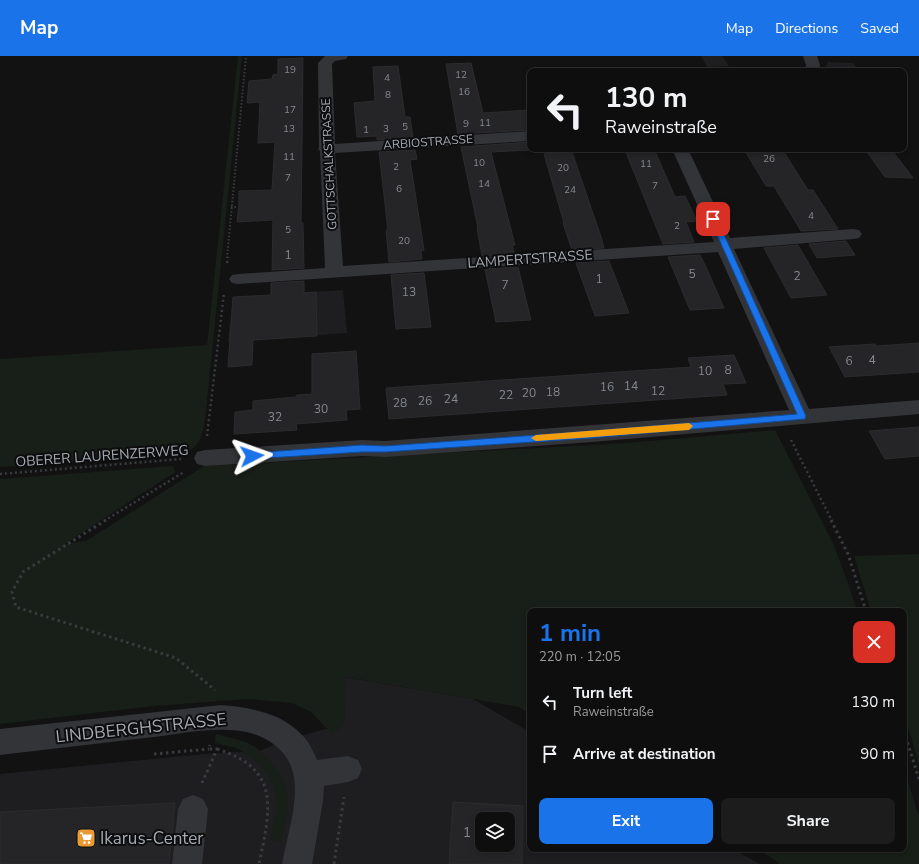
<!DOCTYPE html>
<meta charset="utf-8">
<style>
body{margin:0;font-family:"Nunito Sans",sans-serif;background:#1c1c1c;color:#f1f3f6;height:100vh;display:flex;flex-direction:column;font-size:15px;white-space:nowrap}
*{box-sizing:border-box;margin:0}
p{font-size:13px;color:#9b9c9e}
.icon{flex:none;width:22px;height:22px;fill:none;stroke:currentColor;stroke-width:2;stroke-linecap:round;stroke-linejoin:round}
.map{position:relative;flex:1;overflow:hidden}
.details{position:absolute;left:527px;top:552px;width:380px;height:244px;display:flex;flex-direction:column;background:#0e0e0e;border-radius:8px;box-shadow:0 2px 6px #0003,0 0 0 1px #2e2e2e}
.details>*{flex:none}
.top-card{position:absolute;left:527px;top:12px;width:380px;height:84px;border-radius:8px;box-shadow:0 2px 6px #0003,0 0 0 1px #2e2e2e;background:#0e0e0e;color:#f1f3f6;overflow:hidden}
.tools{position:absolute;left:475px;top:756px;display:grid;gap:8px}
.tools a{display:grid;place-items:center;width:40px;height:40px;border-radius:8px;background:#0e0e0e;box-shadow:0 2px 6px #0003,0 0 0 1px #2e2e2e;font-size:20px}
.pin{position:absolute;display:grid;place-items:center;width:34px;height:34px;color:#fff;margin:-17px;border-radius:8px;box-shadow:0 2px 6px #0006}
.me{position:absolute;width:44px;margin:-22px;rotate:86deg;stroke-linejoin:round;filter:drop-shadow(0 0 3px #0008)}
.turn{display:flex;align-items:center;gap:14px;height:84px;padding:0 12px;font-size:18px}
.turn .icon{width:52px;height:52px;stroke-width:2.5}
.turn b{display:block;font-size:28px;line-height:34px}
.round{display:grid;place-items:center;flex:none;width:42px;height:42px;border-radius:8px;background:#1c1c1c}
.headline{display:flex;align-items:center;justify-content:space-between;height:68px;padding:0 12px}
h1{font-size:24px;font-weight:700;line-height:30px;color:#1a73e8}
.cta{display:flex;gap:8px;margin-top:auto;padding:8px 12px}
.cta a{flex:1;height:46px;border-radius:8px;background:#1a73e8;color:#fff;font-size:16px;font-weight:700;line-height:46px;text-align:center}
.cta a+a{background:#1c1c1c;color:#f1f3f6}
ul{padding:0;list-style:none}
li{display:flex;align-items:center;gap:12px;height:52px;padding:0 12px}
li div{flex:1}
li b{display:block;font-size:15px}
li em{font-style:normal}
header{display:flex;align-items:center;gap:24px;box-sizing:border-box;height:56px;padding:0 20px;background:#1a73e8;color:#fff}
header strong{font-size:19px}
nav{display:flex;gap:22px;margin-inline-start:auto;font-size:14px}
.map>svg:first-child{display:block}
.built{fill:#1e1e20;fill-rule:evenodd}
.green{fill:#181e18}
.building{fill:#252527;stroke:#2c2c2f;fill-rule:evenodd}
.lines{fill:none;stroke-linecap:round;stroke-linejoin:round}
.path-far2{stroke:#393b3f;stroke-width:2;stroke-dasharray:1.5 2;stroke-linecap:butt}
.path-far1{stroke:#393b3f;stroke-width:2.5;stroke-dasharray:2 3;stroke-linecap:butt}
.path{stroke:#393b3f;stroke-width:3;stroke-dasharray:2.5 3.5;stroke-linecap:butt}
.minor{fill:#333438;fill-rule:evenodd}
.route{fill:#1a73e8;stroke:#114b97}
.slow{fill:#f59e0b}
.labels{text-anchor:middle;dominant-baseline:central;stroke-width:4;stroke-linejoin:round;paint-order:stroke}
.far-number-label{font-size:10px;fill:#84888f}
.far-street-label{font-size:12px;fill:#a4aab3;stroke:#0d0d0e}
.number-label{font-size:12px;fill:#84888f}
.street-label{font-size:14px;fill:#a4aab3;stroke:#0d0d0e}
.near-number-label{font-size:14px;fill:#84888f}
.near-street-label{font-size:17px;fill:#a4aab3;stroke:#0d0d0e}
.near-poi-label{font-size:17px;fill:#a4aab3;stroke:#0d0d0e;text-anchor:start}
</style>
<header>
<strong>Map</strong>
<nav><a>Map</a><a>Directions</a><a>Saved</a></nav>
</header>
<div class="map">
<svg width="919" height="808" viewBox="0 0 919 808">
<rect width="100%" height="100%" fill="#121213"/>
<!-- built -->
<path class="built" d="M701,0h21l7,10 -22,1z
M828,6l25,1 6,8h-35z
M343,234l4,43 -119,9 5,-45z
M345,621l128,22 57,33v117h203l27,15h-760v-90l204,-20 55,-3 30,-12 55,-15zM482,763h26v26h-26z"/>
<!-- green -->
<path class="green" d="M238,0h4l-36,356c-4,26 -4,39 -34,43l-172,12v-108l207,-14z
M775,374l58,113 15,40 9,28h-327v103l-11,-7 -173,-30 -2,47 -12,10 -21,-22 -19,-9 -44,-4 -94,7 -154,18v-245l173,-13 2,6 -110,72 21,-3 118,-75 422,-23z
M919,498v209l-15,-48v-104h-33l-17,-55z
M216,678c10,3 20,5 30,8 19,8 37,31 41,51 3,16 -2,33 -6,49l-11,-2c3,-13 8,-30 6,-43 -3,-21 -21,-41 -40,-49 -7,-2 -15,-3 -21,-5z
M904,712l15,49v47h-140l-4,-4 -18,-11h147z"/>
<!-- building -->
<path class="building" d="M303,2l-2,165h2l1,45 -32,2 1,-50 -36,2 2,-17v-14l33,-1 3,-48 -17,1 2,-41 -13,1 2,-22 23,-2 1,-4 5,-1v-15z
M471,7l12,50 47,-3v20l-72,4 -12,-70z
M398,10l7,51h5l3,20 -36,3v-4l-20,1 -3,-34 21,-2 -2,-34z
M530,86v8l-39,2 24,93h-3l2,8 -32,3 -5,-28h1l-17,-81z
M654,93l21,48 10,-1 12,25 -11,1 8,20 -31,2 -38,-94z
M744,93h38l26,41h5l25,39 -37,2 -27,-45h-8z
M865,93h26l22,29 -28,-1z
M415,94l2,9 -7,1 14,90 -3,1 1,8 -33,3 -3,-32h2l-9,-78z
M572,96l30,88 2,8 -32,2 -9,-27h1l-20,-69z
M846,185l9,14 -38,3 -8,-14z
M798,189l29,50 -36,3 -27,-50z
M700,199l6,12 18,41 -34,2 -22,-53z
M609,205l20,52 -34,3 -19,-53z
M518,211l13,53 -35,2 -11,-53z
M424,217l7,54 -35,2 -5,-54z
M304,225v12l12,-1 1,44 -64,4 -1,25 -24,2 5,-70 38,-2v-12z
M919,287v29l-74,5 -16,-30 46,-3 2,2z
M356,295l4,58 -14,1 1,10 -51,4 1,6 -63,4 1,-22 18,-2v-9l43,-4 1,-2 15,-1v-40z
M734,299l12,28 -23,1 4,11 -338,24 -3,-31 305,-21 -3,-9z
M919,371v29l-34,3 -16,-28z
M453,746l70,4 -1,58h-73zM482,763h26v26h-26z
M175,747l-6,61h-169v-52z"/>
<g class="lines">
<!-- path-far2 -->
<path class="path-far2" d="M231,151h7
M227,202l19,-202"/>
<!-- path-far1 -->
<path class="path-far1" d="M227,207l1,-6
M207,380l17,-143
M791,384l41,81
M0,418l181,-15
M104,465l80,-49"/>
<!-- path -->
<path class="path" d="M106,464l-83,52 -11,20 4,15 160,51 39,32
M831,464l17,34 18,57
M904,675l15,48
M217,693c65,20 53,62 42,115
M154,698l55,-5
M202,727l15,-34h-8l1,-4
M334,808l10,-67"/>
<!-- minor -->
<path class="minor" d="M325,0h23l-2,3 -11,2 -3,3 3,80 195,-13v10l-195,12 8,113 371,-24 -42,-93h16l42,89 123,-9 6,1 3,4 -3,4 -6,1 -119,10 75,160 110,-9v14l-327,28 -207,15 -23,-1 -157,10 -8,-2 -3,-6 3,-6 8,-2 157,-10 23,1 404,-31 -71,-158 -480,32 -6,-1 -3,-4 3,-4 6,-1 87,-6 -5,-117 -2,-2 1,-2 -1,-84z
M803,0h14l3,9 -1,6h-14l1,-6z
M221,649c27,2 61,8 80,29 8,7 12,17 16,26l31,-4 10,4 4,9 -4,9 -10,4 -24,4 -1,15 -11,63h-30c5,-29 20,-69 9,-98 -7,-18 -26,-30 -44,-34 -31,-6 -63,1 -93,5 -52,6 -103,12 -154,18v-26z
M193,739l10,4 5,10 -6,55h-30l6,-55 5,-10z"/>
</g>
<!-- route -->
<path class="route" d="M713,161l4,2 89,197 -1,3 -213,19 -207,14h-23l-110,7 -4,-3 4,-3 110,-8 23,1 207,-15 205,-17 -87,-195z"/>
<!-- slow -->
<path class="slow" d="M689,367l4,3 -4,4 -153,11 -5,-3 5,-3z"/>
<!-- icons -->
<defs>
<g id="supermarket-square" transform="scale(1)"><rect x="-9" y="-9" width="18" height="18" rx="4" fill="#ea9a33" stroke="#0d0d0e"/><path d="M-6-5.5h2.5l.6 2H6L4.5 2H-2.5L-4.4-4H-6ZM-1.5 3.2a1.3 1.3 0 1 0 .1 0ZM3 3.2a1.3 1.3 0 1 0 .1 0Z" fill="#fff"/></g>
</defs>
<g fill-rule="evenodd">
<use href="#supermarket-square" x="86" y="782"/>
</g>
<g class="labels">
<!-- far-number labels -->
<g class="far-number-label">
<text x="290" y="14">19</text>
<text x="461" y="19">12</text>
<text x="387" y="22">4</text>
<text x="464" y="36">16</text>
<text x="388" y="39">8</text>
<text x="290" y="54">17</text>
<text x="485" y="67">11</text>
<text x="466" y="68">9</text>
<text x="405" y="71">5</text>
<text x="289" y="73">13</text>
<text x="386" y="73">3</text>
<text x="366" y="74">1</text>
<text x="289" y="101">11</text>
<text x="769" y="103">26</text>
<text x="479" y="107">10</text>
<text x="646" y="108">11</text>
<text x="396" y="111">2</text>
<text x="563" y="112">20</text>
<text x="288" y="122">7</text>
<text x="484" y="128">14</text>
<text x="655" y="130">7</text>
<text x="399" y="133">6</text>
<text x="570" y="134">24</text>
<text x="811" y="160">4</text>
<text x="677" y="170">2</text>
<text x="288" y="174">5</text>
<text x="404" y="185">20</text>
</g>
<!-- far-street labels -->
<g class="far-street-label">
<text transform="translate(428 86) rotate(-4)">ARBIOSTRASSE</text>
<text transform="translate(329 108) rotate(-93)">GOTTSCHALKSTRASSE</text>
</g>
<!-- number labels -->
<g class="number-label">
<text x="288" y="199">1</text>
<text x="692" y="218">5</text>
<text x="797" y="220">2</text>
<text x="599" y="223">1</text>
<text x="505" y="229">7</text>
<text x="409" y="236">13</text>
<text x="872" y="304">4</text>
<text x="849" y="305">6</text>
<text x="728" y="314">8</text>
<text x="705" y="315">10</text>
<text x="631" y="330">14</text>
<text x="607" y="331">16</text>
<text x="658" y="335">12</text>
<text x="553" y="336">18</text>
<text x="529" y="337">20</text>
<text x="506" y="339">22</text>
<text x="451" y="343">24</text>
<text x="425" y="345">26</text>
<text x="400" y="347">28</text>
<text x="321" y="353">30</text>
<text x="275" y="361">32</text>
</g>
<!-- street labels -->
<g class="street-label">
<text transform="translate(530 203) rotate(-4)">LAMPERTSTRASSE</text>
<text transform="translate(102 400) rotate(-4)">OBERER LAURENZERWEG</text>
</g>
<!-- near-number labels -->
<g class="near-number-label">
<text x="467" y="776">1</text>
</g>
<!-- near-street labels -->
<g class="near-street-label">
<text transform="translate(141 672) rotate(-6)">LINDBERGHSTRASSE</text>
</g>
<!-- near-poi labels -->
<g class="near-poi-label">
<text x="100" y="782">Ikarus-Center</text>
</g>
</g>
</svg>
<div class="tools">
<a><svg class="icon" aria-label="layers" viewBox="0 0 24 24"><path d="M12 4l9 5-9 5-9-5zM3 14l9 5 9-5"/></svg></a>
</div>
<div class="pin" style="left:713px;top:163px;background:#d93025"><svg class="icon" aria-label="arrive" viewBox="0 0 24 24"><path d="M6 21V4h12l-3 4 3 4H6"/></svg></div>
<svg class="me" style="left:252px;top:400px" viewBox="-20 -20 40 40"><path d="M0-17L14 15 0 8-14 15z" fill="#1a73e8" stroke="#fff" stroke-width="4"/></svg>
<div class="top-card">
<div class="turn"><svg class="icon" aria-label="left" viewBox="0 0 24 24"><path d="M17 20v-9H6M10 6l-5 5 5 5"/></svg><div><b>130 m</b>Raweinstraße</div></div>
</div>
<section class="details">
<div class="headline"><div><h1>1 min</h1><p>220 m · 12:05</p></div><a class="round" style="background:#d93025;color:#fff"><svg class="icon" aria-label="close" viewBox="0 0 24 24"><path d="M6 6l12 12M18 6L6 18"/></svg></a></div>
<ul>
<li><svg class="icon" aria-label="left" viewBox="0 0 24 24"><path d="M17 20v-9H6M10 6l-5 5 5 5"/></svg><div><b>Turn left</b><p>Raweinstraße</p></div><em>130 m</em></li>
<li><svg class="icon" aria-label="arrive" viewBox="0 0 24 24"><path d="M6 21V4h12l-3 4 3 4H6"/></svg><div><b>Arrive at destination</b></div><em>90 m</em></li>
</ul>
<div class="cta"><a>Exit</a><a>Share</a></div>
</section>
</div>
